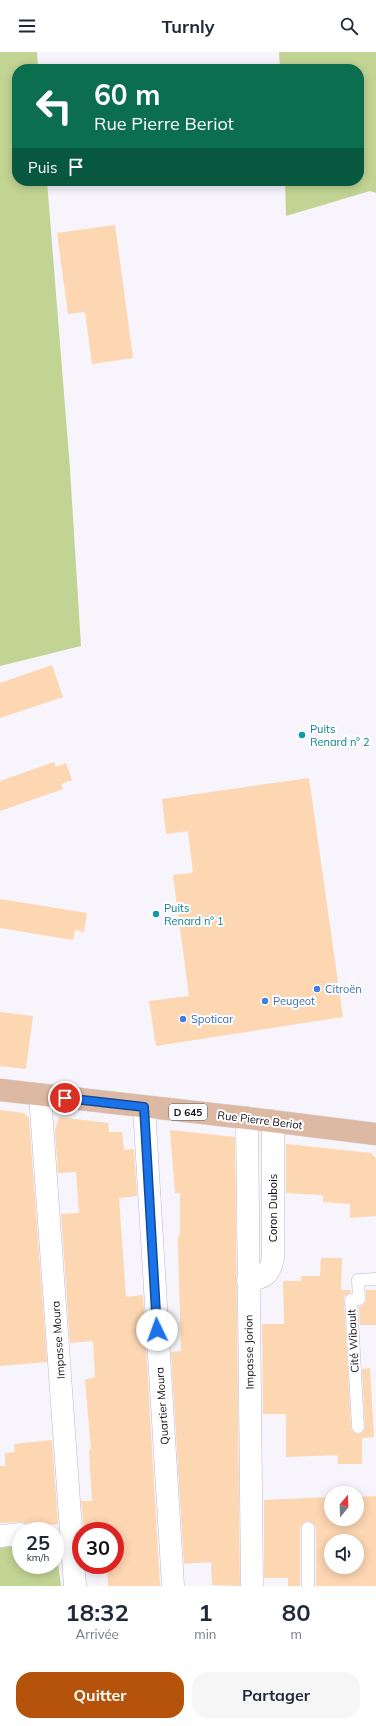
<!DOCTYPE html>
<html lang="fr">
<meta charset="utf-8">
<style>
body{margin:0;font-family:Mulish,sans-serif;background:#f6f6f7;color:#1f2937;height:100vh;display:flex;flex-direction:column;font-size:15px;white-space:nowrap}
*{box-sizing:border-box;margin:0}
p{font-size:13px;color:#747a83}
.icon{flex:none;width:22px;height:22px;fill:none;stroke:currentColor;stroke-width:2;stroke-linecap:round;stroke-linejoin:round}
.map{position:relative;height:1534px;overflow:hidden}
.sheet{display:flex;flex-direction:column;background:#fff;flex:1}
.sheet>*{flex:none}
.banner{position:absolute;left:12px;top:12px;width:352px;height:122px;border-radius:16px;box-shadow:0 2px 10px #0003;background:#0b6e4f;color:#fff;overflow:hidden}
.needle{width:26px;rotate:19deg}
.fabs{position:absolute;left:324px;top:1434px;display:grid;gap:8px}
.fabs a{display:grid;place-items:center;width:40px;height:40px;border-radius:50%;background:#fff;box-shadow:0 2px 10px #0003;font-size:20px}
.speed{position:absolute;left:12px;top:1470px;display:flex;gap:8px;font-size:20px;font-weight:700;text-align:center}
.speed>*{display:grid;place-content:center;width:52px;height:52px;border-radius:50%;background:#fff;box-shadow:0 2px 10px #0003;line-height:1}
.speed small{font-size:10px;font-weight:400}
.speed .limit{border:6px solid #d22;background:#fff;color:#111}
.pin{position:absolute;display:grid;place-items:center;width:34px;height:34px;color:#fff;margin:-17px;border:2px solid #fff;border-radius:50%;box-shadow:0 1px 4px #0007}
.me{position:absolute;width:44px;margin:-22px;rotate:357deg;stroke-linejoin:round;filter:drop-shadow(0 0 3px #0008)}
.turn{display:flex;align-items:center;gap:14px;height:84px;padding:0 16px;font-size:18px}
.turn .icon{width:52px;height:52px;stroke-width:2.5}
.turn b{display:block;font-size:28px;line-height:34px}
.then{display:flex;align-items:center;height:38px;padding:0 16px;background:#0003;gap:8px;font-size:15px}
.eta{display:flex;justify-content:space-evenly;align-items:center;height:68px;text-align:center}
.eta b{font-size:24px;font-weight:700;line-height:28px}
.action{display:flex;gap:8px;margin-top:auto;padding:8px 16px}
.action a{flex:1;height:46px;border-radius:16px;background:#b45309;color:#fff;font-size:16px;font-weight:700;line-height:46px;text-align:center}
.action a+a{background:#f6f6f7;color:#1f2937}
header{display:flex;justify-content:space-between;align-items:center;height:52px;padding:0 16px;background:#fff;font-size:18px;font-weight:700}
.map>svg:first-child{display:block}
.green{fill:#c2d494}
.building{fill:#fdd6b2;fill-rule:evenodd}
.lines{fill:none;stroke-linecap:round;stroke-linejoin:round}
.lane-casing{stroke:#bcb6d0;stroke-width:13}
.street-casing{stroke:#bcb6d0;stroke-width:23}
.primary-casing{stroke:#d4d4d5;stroke-width:23}
.lane{stroke:#fff;stroke-width:12}
.street{stroke:#fff;stroke-width:22}
.primary{stroke:#ddb9a3;stroke-width:22}
.route-casing{stroke:#114b97;stroke-width:10}
.route{stroke:#1a73e8;stroke-width:7}
.culture-dot{fill:#0f9aa8;stroke:#fff;stroke-width:1.5}
.shop-dot{fill:#3f7fe0;stroke:#fff;stroke-width:1.5}
.labels{text-anchor:middle;dominant-baseline:central;stroke-width:4;stroke-linejoin:round;paint-order:stroke}
.shield{fill:#fff;stroke:#59575d;stroke-width:1}
.shield-label{font-size:10px;font-weight:bold;fill:#120f18}
.culture-label{font-size:11px;fill:#0d838f;stroke:#fff;text-anchor:start}
.shop-label{font-size:11px;fill:#366cbe;stroke:#fff;text-anchor:start}
.street-label{font-size:11px;fill:#120f18;stroke:#fff}
</style>
<header><svg class="icon" aria-label="menu" viewBox="0 0 24 24"><path d="M4 6h16M4 12h16M4 18h16"/></svg>Turnly<svg class="icon" aria-label="search" viewBox="0 0 24 24"><circle cx="10" cy="10" r="6"/><path d="M15 15l6 6"/></svg></header>
<div class="map">
<svg width="376" height="1534" viewBox="0 0 376 1534">
<rect width="100%" height="100%" fill="#f7f5fb"/>
<!-- green -->
<path class="green" d="M0,0h37l1,17h-21v112h30l23,288 11,177 -81,20z
M279,0h97v141l-6,-2 -84,25 -1,-35h74v-112h-79z
M55,1489l6,45h-61v-38l21,-3v20h34z"/>
<!-- building -->
<path class="building" d="M115,173l18,133 -41,6 -7,-52 -17,2 -11,-81z
M52,613l11,32 -63,21v-35z
M54,710l2,5 10,-4 6,17 -11,4 2,5 -63,22v-30z
M309,726l34,239 -187,29 -7,-45 40,-5 -16,-121 20,-2 -5,-42 -22,3 -4,-35z
M0,847l87,14 -3,19 -9,-2 -2,10 -73,-12z
M0,960l33,4 -7,53 -26,-3z
M0,1058l24,3 5,5 18,244 -47,4z
M59,1065l49,6 1,9h13l2,18 10,-1 3,47 -18,2 4,56 3,43 17,-2 17,291h-52l-1,-21h8v-34h-10v-4l-21,3 -3,-29h11l-3,-51 2,-1 -6,-69 10,-3 -2,-36 -23,2 -9,-129 18,-1 -3,-41 -18,1 -3,-43z
M170,1078l65,7 5,449 -28,-1 -1,-23 -27,2 -13,-212 10,-1 -3,-105v-11h2v-42h-5z
M286,1092l85,9 5,5v58l-26,2v-14l-27,-2v-7l-37,-2z
M321,1206h21l-1,32h10v2l-7,4v4l7,127 1,4 6,3 4,-1 3,-6 -3,-58 8,-1 4,69 -12,1v26h-24v-9l-52,2v-43h-23l-1,-90h22l-1,-43h18v-5h19z
M366,1238h10v35h-16l-1,-18 4,-2 3,-3z
M52,1388l6,84 -27,3 -4,-4 -7,-1 -20,1v-57h5v-13l10,-1 -1,-8z
M376,1444v90h-60v-58l-2,-4 -6,-3 -4,1 -4,6v58h-12v-8h-24v-78l67,-3v22h26v-22zM331,1489h26v26h-26z"/>
<g class="lines">
<!-- lane casing -->
<g class="lane-casing">
<path id="lane" d="M358,1375l-7,-127 8,-1 -1,-19 18,-1
M308,1534v-58"/>
</g>
<!-- street casing -->
<g class="street-casing">
<path id="street" d="M40,1043l35,491
M144,1055l29,479
M247,1066l5,468
M248,1228c17,-3 21,-4 25,-22v-137
M0,1484l21,-2"/>
</g>
<!-- primary casing -->
<g class="primary-casing">
<path id="primary" d="M0,1038l247,28 129,16"/>
</g>
<!-- lane -->
<use href="#lane" class="lane"/>
<!-- street -->
<use href="#street" class="street"/>
<!-- primary -->
<use href="#primary" class="primary"/>
</g>
<g class="lines">
<!-- route casing -->
<g class="route-casing">
<path id="route" d="M65,1046l79,9 13,223"/>
</g>
<!-- route -->
<use href="#route" class="route"/>
</g>
<!-- markers -->
<g class="culture-dot">
<circle cx="302" cy="683" r="4"/>
<circle cx="156" cy="862" r="4"/>
</g>
<g class="shop-dot">
<circle cx="317" cy="937" r="4"/>
<circle cx="265" cy="949" r="4"/>
<circle cx="183" cy="967" r="4"/>
</g>
<g class="labels">
<!-- shield labels -->
<rect class="shield" x="169" y="1052" width="38" height="16" rx="3"/>
<g class="shield-label">
<text x="188" y="1060">D 645</text>
</g>
<!-- culture labels -->
<g class="culture-label">
<text x="310" y="677">Puits<tspan x="310" dy="13">Renard n° 2</tspan></text>
<text x="164" y="856">Puits<tspan x="164" dy="13">Renard n° 1</tspan></text>
</g>
<!-- shop labels -->
<g class="shop-label">
<text x="325" y="937">Citroën</text>
<text x="273" y="949">Peugeot</text>
<text x="191" y="967">Spoticar</text>
</g>
<!-- street labels -->
<g class="street-label">
<text transform="translate(260 1068) rotate(7)">Rue Pierre Beriot</text>
<text transform="translate(273 1156) rotate(-90)">Coron Dubois</text>
<text transform="translate(58 1288) rotate(-94)">Impasse Moura</text>
<text transform="translate(353 1289) rotate(-93)">Cité Wibault</text>
<text transform="translate(249 1300) rotate(-91)">Impasse Jorion</text>
<text transform="translate(162 1354) rotate(-94)">Quartier Moura</text>
</g>
</g>
</svg>
<div class="fabs">
<a><svg class="needle" viewBox="-14 -14 28 28"><path d="M0-13l5 13h-10z" fill="#e53935"/><path d="M0 13l5-13h-10z" fill="#747a83"/></svg></a>
<a><svg class="icon" aria-label="sound" viewBox="0 0 24 24"><path d="M4 9h4l5-4v14l-5-4H4zM17 9q2 3 0 6"/></svg></a>
</div>
<div class="speed"><div>25<small>km/h</small></div><div class="limit">30</div></div>
<div class="pin" style="left:65px;top:1046px;background:#d93025"><svg class="icon" aria-label="arrive" viewBox="0 0 24 24"><path d="M6 21V4h12l-3 4 3 4H6"/></svg></div>
<svg class="me" style="left:157px;top:1278px" viewBox="-20 -20 40 40"><circle r="19" fill="#fff"/><path d="M0-13L10 11 0 6-10 11z" fill="#1a73e8"/></svg>
<div class="banner">
<div class="turn"><svg class="icon" aria-label="left" viewBox="0 0 24 24"><path d="M17 20v-9H6M10 6l-5 5 5 5"/></svg><div><b>60 m</b>Rue Pierre Beriot</div></div>
<div class="then">Puis<svg class="icon" aria-label="arrive" viewBox="0 0 24 24"><path d="M6 21V4h12l-3 4 3 4H6"/></svg></div>
</div>
</div>
<section class="sheet">
<div class="eta">
<div><b>18:32</b><p>Arrivée</p></div>
<div><b>1</b><p>min</p></div>
<div><b>80</b><p>m</p></div>
</div>
<div class="action"><a>Quitter</a><a>Partager</a></div>
</section>
